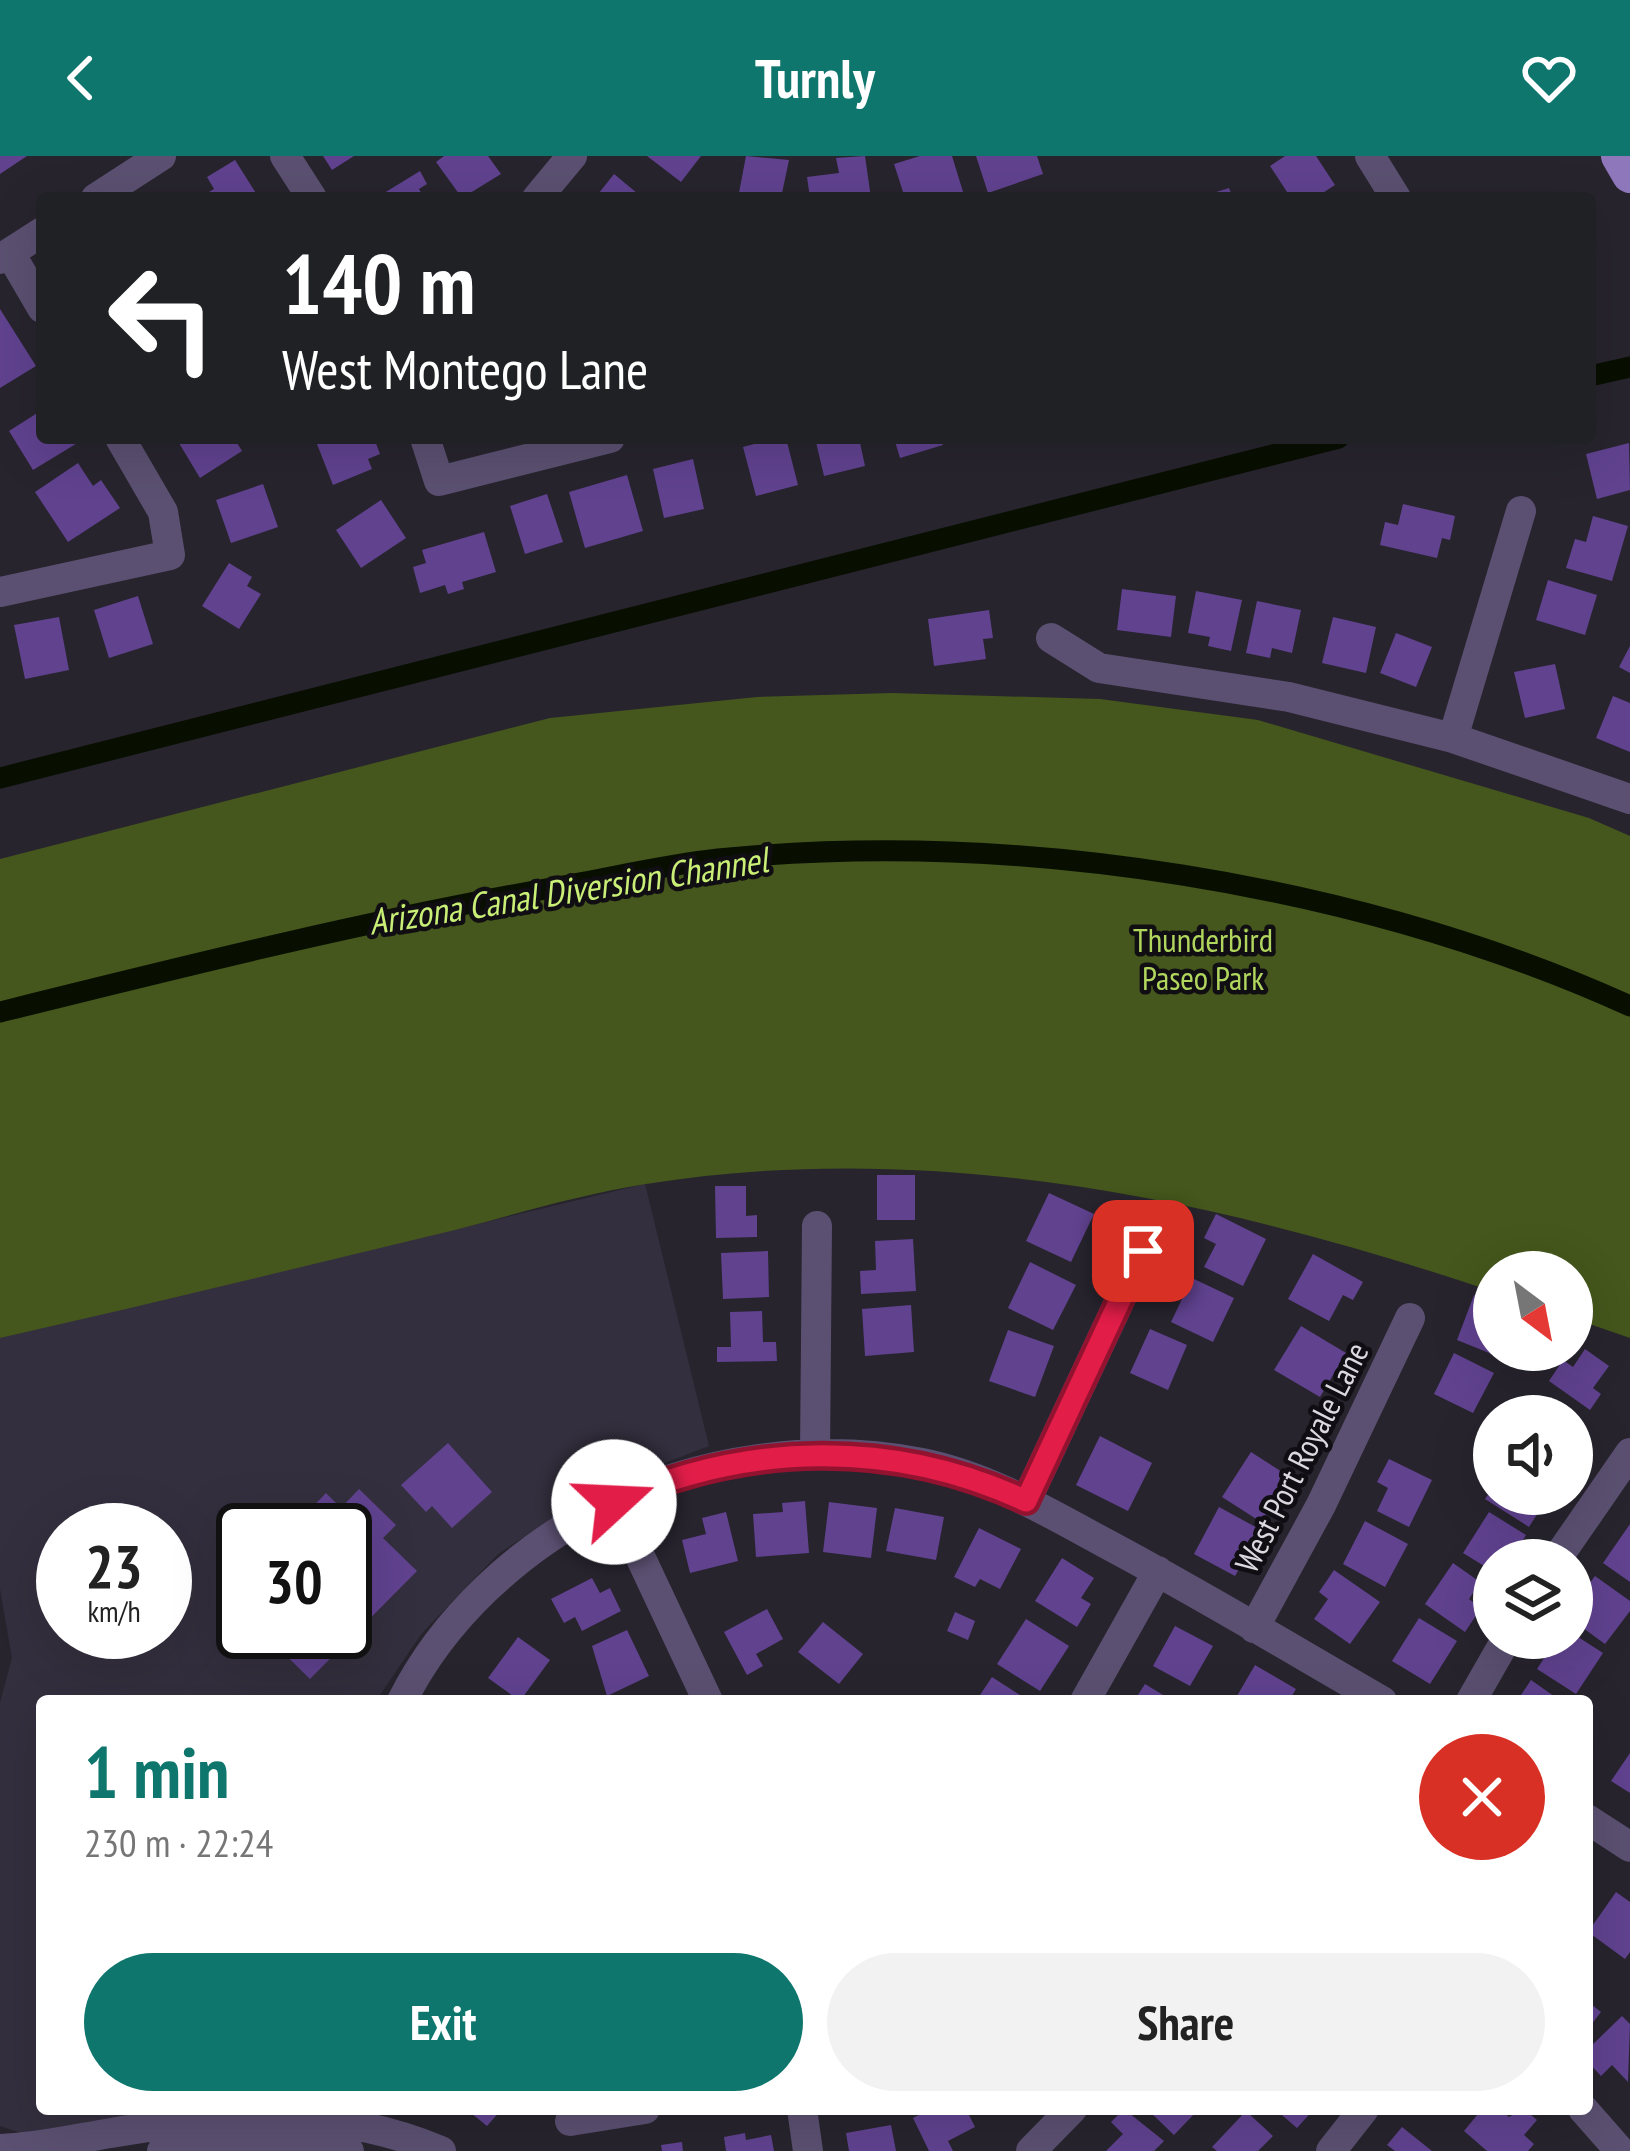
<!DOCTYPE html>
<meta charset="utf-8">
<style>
body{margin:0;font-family:"PT Sans Narrow",sans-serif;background:#f2f2f2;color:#222;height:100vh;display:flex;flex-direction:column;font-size:45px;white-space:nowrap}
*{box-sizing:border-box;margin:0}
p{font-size:39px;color:#767676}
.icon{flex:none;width:66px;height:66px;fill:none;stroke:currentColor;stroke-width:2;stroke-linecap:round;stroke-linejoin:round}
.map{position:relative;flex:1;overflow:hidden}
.details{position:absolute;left:36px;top:1539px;width:1557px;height:420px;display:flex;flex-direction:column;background:#fff;border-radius:12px;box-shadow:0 12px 48px #0002}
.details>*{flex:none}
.top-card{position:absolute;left:36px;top:36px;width:1560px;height:252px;border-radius:12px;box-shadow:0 12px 48px #0002;background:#202124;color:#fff;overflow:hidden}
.needle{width:78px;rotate:148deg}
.buttons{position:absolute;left:1473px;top:1095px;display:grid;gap:24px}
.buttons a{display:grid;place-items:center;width:120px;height:120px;border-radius:50%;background:#fff;box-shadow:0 12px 48px #0002;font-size:60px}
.speed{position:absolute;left:36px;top:1347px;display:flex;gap:24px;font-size:60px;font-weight:700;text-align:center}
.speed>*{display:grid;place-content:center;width:156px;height:156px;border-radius:50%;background:#fff;box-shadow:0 12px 48px #0002;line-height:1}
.speed small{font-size:30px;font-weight:400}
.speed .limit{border:6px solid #111;border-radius:18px;background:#fff;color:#111}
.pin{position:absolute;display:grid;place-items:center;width:102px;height:102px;color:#fff;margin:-51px;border-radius:24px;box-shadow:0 6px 18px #0006}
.me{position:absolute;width:132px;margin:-66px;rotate:70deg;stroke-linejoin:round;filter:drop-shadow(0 0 9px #0008)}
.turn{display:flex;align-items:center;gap:42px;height:252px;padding:0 48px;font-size:54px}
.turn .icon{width:156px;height:156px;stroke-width:2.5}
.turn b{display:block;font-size:84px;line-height:102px}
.round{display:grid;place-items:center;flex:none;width:126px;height:126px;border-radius:63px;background:#f2f2f2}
.summary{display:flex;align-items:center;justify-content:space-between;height:204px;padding:0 48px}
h1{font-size:72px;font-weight:600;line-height:90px;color:#0f766e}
.button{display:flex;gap:24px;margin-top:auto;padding:24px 48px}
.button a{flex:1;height:138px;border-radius:72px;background:#0f766e;color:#fff;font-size:48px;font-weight:600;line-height:138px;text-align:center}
.button a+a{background:#f2f2f2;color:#222}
header{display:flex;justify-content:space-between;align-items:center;height:156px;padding:0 48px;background:#0f766e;color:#fff;font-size:54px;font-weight:600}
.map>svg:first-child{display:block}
.built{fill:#342f3e;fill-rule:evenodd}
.green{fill:#45571c}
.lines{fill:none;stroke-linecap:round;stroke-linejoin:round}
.canal{stroke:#080f00;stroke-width:21}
.building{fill:#60428f}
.minor{stroke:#5b5071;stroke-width:30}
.major{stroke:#8f77bc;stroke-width:36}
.route-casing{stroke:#92132f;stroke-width:30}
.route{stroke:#e11d48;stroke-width:21}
.labels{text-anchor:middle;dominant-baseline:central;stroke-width:9;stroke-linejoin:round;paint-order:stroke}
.park-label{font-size:33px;fill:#b1d65e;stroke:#100e13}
.street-label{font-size:33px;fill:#dbd9df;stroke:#100e13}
.water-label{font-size:36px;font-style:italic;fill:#c9ef77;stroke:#100e13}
</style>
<header><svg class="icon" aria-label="back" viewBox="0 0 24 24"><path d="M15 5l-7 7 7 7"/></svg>Turnly<svg class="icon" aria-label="heart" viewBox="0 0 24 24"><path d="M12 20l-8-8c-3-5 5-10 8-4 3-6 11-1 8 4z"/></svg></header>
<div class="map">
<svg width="1630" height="1995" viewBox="0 0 1630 1995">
<rect width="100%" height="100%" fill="#27242e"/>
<!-- built -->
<path class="built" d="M645,1028l64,262 -112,43 -99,65 -76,79 -46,68h-334v408h135l-156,24 -21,-7v-423l12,-45 -12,-69v-251zM63,1374h102v102h-102zM243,1374h102v102h-102z"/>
<!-- green -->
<path class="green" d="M892,537l208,6 158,21 331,98 41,18v502l-58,-20v-46h-78v20c-271,-92 -561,-154 -848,-108 -71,11 -142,34 -212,51 -145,35 -289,70 -434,103v-479l550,-141 207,-21z"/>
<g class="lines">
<!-- canal -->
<path class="canal" d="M1590,220l40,-9
M0,622l1339,-340
M0,856c185,-46 369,-92 557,-125 53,-9 107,-22 161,-28 296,-30 640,24 912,147"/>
</g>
<!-- building -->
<path class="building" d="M0,0h27l-27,18z
M323,0h31l-22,14z
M444,0h44l13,18 -39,24 -26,-36z
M647,0h54l-20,26z
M746,0l43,4 -8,38h-43z
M865,0l6,42h-61l-3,-21 32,-4 -3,-15z
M920,0h32l12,39 -59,3 -11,-34z
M976,0h61l6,18 -55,19z
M1285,0h31l19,29 -20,13h-24l-21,-32z
M235,4l24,38h-60l15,-9 -7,-12z
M420,15l7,13 -8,5 5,9h-48z
M614,18l29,24h-48z
M1229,32l4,10h-33v-1z
M0,153l36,57 -36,22z
M42,254v28l37,4 -46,28 -24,-39z
M176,282h58l8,13 -42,27z
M331,282h43l6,16 -12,5 4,10 -39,16 -16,-41z
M777,282h9l12,47 -42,11 -13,-49z
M815,282h44l6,28 -41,10z
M894,282h47l2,7 -43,13z
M1629,287l1,47 -33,9 -11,-45z
M693,303l11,50 -40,9 -11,-49z
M78,307l15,23 8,-6 19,28 -52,34 -33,-50z
M627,319l16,56 -58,17 -16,-56z
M263,328l15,43 -47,16 -15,-43z
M547,338l16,48 -38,12 -15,-48z
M381,344l25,38 -45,30 -25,-38z
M1403,348l52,12 -5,24 -8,-2 -5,20 -57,-13 5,-23 13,3z
M1593,360l35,10 -16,55 -46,-13 9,-29 11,3z
M484,376l12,40 -34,10 2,7 -16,5 -3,-9 -25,8 -7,-26 13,-4 -4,-13z
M229,407l23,14 -5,9 14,8 -22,35 -37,-23z
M1548,424l49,15 -12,40 -49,-15z
M1122,433l54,7 -5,41 -54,-7z
M1196,435l46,9 -11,51 -23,-5 2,-9 -22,-4z
M138,440l15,48 -44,14 -15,-48z
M1257,445l44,9 -9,43 -20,-5 -2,10 -24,-5z
M989,454l4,28 -10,1 3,20 -52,7 -6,-47z
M59,461l10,53 -44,9 -11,-54z
M1333,461l43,10 -10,46 -44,-10z
M1396,477l36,14 -16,40 -36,-14z
M1630,490v27l-11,-6z
M1555,508l10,45 -40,9 -11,-46z
M1613,540l17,7v49l-34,-14z
M877,1019h38v45h-38z
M715,1030h31v30l11,-1v22l-41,1z
M1049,1037l45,21 -23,48 -45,-21z
M1216,1058l50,25 -23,47 -39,-19 12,-23 -12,-6z
M913,1083l3,52 -55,3 -1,-23 16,-1 -1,-29z
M768,1095l1,46 -46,2 -2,-46z
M1313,1098l50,28 -10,18 -10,-5 -14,26 -41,-22z
M1030,1106l46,23 -23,45 -45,-22z
M1192,1122l42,20 -21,44 -42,-20z
M1474,1139l20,8v47h8l-3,7 -42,-17z
M911,1149l3,47 -49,4 -3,-47z
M762,1155l1,31h13l1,19 -60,1v-15h14l-1,-35z
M1301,1170l45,27 -26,44 -46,-27z
M1150,1173l37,16 -19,45 -38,-17z
M1008,1174l46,16 -19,51 -46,-16z
M1585,1193l24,17 -16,22 8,6 -11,16 -41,-29 14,-21 10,7z
M1454,1197l40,20 -21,40 -39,-19z
M1547,1247l22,13h-30z
M1572,1262l14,9 -14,23z
M1100,1280l52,27 -24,48 -52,-26z
M448,1287l44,49 -40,36 -20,-22 -6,6 -25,-27z
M1251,1296l39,25 -29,45 -39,-25z
M1389,1303l43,21 -23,47 -32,-16 11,-23 -11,-6z
M1494,1330v8h56l-21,33 -44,-28z
M359,1333l37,36 -13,13 34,33 -107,108 -48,-47h83v-102h-55l36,-37 15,15z
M805,1345l4,52 -53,4 -3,-43 30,-2 -1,-9z
M829,1346l48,6 -6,50 -48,-6z
M1219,1351l42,23 -26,46 -41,-22z
M895,1352l49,9 -8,43 -50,-9z
M726,1356l12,49 -48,12 -8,-33 24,-6 -4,-16z
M1489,1356l37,23 -15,25h-17v12l-31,-19z
M1365,1365l43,23 -23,43 -42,-23z
M1630,1368v58l-27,-19z
M979,1372l42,21 -21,40 -20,-10 -5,8 -21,-10z
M1062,1402l32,20 -13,20 10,6 -14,23 -42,-26z
M1453,1407l27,19 -11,17 12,9 -16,24 -40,-28z
M1334,1414l46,32 -30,42 -36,-25 14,-20 -9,-7z
M1595,1420l35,25v10l-25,33 -33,-24v-13z
M592,1422l8,15 10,-5 11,23 -39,20 -7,-14 -11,6 -13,-24z
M767,1453l16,30 -27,15 7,12 -16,9 -23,-43z
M955,1456l20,9 -7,19 -21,-9z
M1419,1462l38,23 -27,43 -38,-23z
M1026,1463l43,27 -29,45 -43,-27z
M823,1466l40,32 -24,30 -41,-32z
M1175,1470l38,20 -23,40 -37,-20z
M627,1474l22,46 -42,20 -15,-50z
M1572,1477l31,20 -27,41 -39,-25 20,-31h15z
M518,1481l32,23 -30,41 -32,-23z
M1255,1509l41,24 -7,12h-55z
M992,1521l37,24h-53z
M1531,1524l30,21h-44z
M1145,1528l28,17h-39z
M1630,1597v40l-19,-12z
M1616,1736l14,10v50l-5,7 -37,-27z
M1587,1845l14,11 -14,18z
M1622,1860l8,8 -2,58 -16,-17 -11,11 -14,-15v-11z
M466,1953h36l-15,17z
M930,1953h36l9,18 -27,14 5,10h-24l-16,-33z
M1124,1953l40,32 -10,10h-48l17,-17 -12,-12z
M1147,1953h52l-25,26z
M1275,1953h39l-17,19z
M1482,1953h17l10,8 15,-8 13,11 -13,15 10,9 -6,7h-41l-23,-20z
M1246,1955l27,25 -15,15h-41l-5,-4z
M891,1969l5,26h-47l-3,-18z
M1402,1971l30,24h-37l-8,-6z
M745,1977l1,7 25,-5 3,16h-48l-2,-14z
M682,1986l1,9h-21l-1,-6z"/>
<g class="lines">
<!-- minor -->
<path class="minor" d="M285,0l27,42
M1370,0l26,42
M96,42l65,-42
M537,42l35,-42
M10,97l32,55
M0,103l42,-27
M425,282l14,43 171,-43
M0,436l170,-37 -7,-43 -43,-74
M1051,482l48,30 190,29 164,41 177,61
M1453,582l68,-227
M815,1298l2,-228
M614,1345l94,200
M1026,1345l117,-250
M1556,1404l74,-107
M1254,1472l67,-123 89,-187
M402,1545c41,-83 118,-153 200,-194 98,-48 212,-65 320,-44 65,13 126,49 183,80 94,50 185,105 277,158
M1085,1545l73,-130
M1471,1545l36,-63
M1587,1663l43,28
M802,1953l6,42
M1583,1953l37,42
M570,1965l75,-12
M0,1993c37,-1 74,-10 111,-16 115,-20 220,-28 330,18
M162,1995l119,-8 68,8
M1031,1995l41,-42
M1331,1995l33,-42"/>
<!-- major -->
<path class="major" d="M1619,0l11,19"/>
</g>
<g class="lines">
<!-- route casing -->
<g class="route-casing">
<path id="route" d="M614,1346c133,-60 280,-63 412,-1l117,-250"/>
</g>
<!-- route -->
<use href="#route" class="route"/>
</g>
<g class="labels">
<!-- park labels -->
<g class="park-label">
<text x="1203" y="783">Thunderbird<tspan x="1203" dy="38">Paseo Park</tspan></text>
</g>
<!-- street labels -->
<g class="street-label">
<text transform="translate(1301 1301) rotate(-63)">West Port Royale Lane</text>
</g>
<!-- water labels -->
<g class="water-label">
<text transform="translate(568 734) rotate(-9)">Arizona Canal Diversion Channel</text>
</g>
</g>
</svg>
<div class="buttons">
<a><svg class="needle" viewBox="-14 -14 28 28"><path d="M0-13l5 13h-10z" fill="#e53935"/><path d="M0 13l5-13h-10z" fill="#767676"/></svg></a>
<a><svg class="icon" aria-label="sound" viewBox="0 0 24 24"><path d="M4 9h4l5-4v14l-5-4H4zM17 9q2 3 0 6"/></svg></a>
<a><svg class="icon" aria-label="layers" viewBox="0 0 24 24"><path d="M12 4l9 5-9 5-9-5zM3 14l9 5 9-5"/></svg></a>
</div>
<div class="speed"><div>23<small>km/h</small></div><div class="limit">30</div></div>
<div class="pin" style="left:1143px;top:1095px;background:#d93025"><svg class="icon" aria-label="arrive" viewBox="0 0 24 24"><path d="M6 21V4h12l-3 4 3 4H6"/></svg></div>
<svg class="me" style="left:614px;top:1346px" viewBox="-20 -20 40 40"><circle r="19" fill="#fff"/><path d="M0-13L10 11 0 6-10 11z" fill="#e11d48"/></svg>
<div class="top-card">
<div class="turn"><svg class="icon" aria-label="left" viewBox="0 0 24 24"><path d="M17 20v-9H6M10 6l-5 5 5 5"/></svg><div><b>140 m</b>West Montego Lane</div></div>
</div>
<section class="details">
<div class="summary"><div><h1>1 min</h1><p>230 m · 22:24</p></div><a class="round" style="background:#d93025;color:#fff"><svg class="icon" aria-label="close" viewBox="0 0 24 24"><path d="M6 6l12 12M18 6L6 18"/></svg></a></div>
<div class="button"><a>Exit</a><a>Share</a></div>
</section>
</div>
